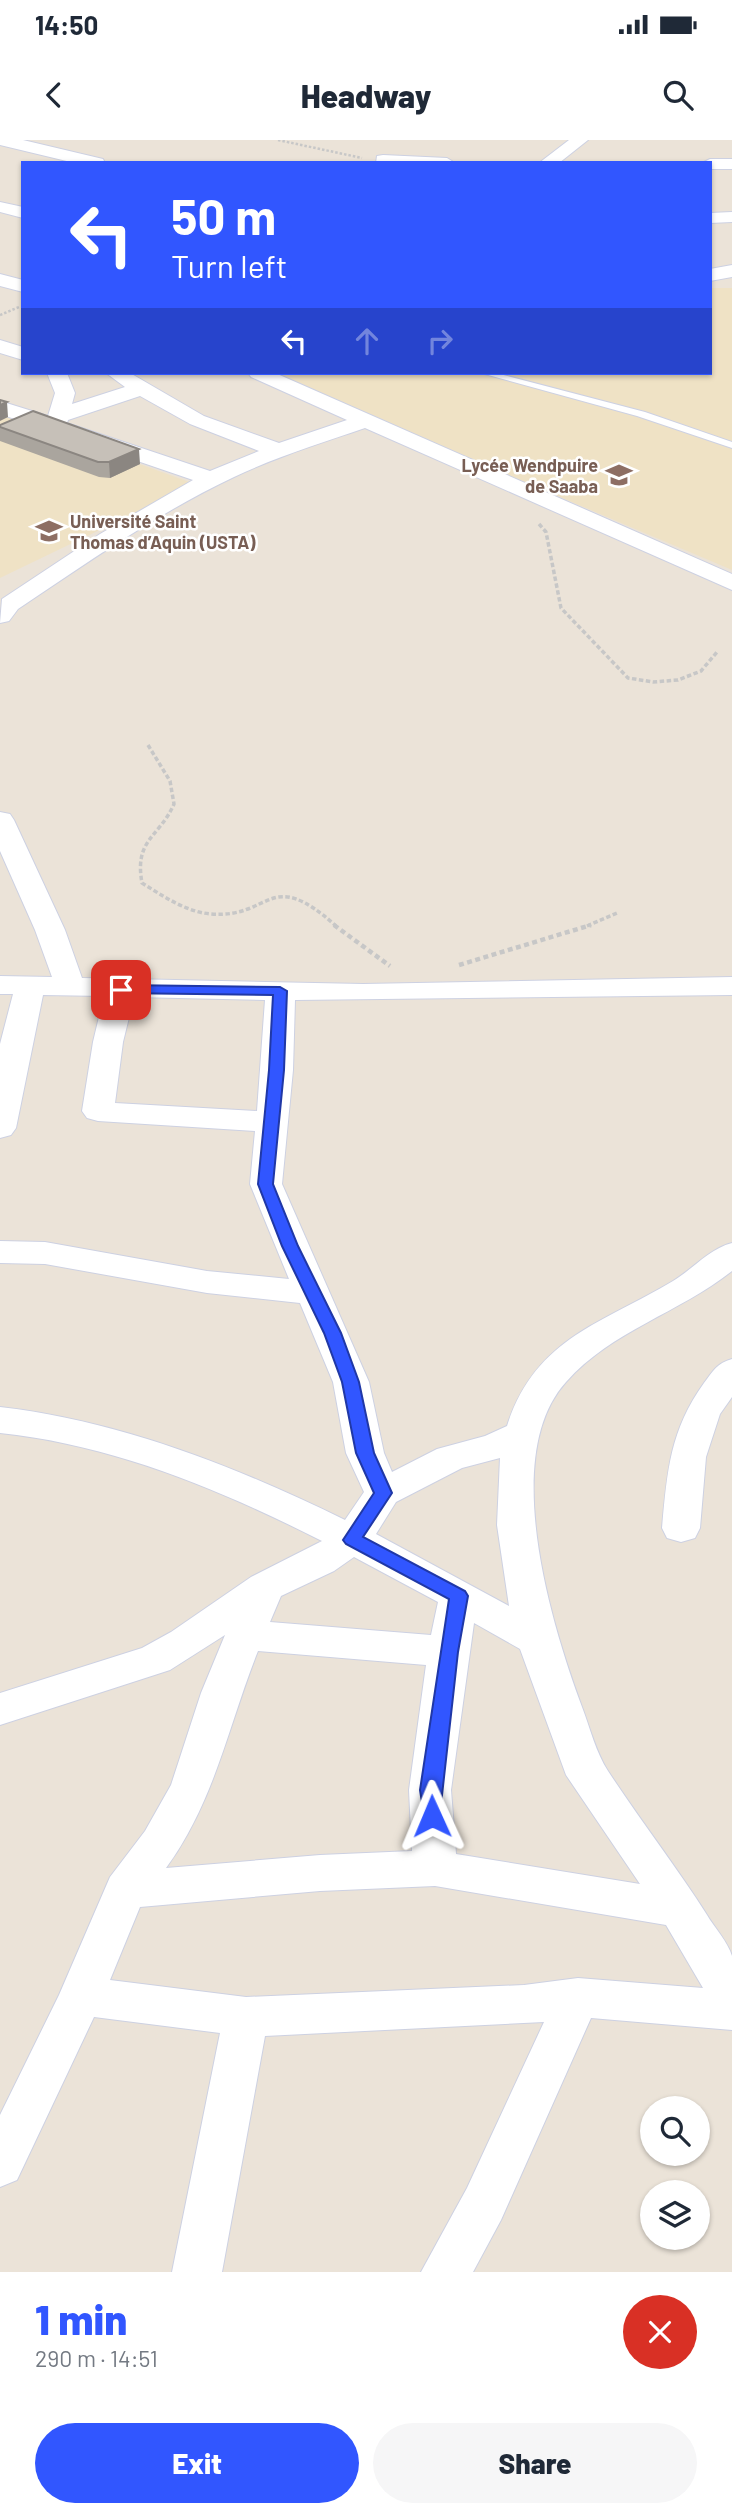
<!DOCTYPE html>
<meta charset="utf-8">
<style>
body{margin:0;font-family:Barlow,sans-serif;background:#f6f6f7;color:#1f2937;height:100vh;display:flex;flex-direction:column;font-size:26px;white-space:nowrap}
*{box-sizing:border-box;margin:0}
p{font-size:23px;color:#747a83}
.icon{flex:none;width:38px;height:38px;fill:none;stroke:currentColor;stroke-width:2;stroke-linecap:round;stroke-linejoin:round}
.map{position:relative;height:2132px;overflow:hidden}
.sheet{display:flex;flex-direction:column;background:#fff;flex:1}
.sheet>*{flex:none}
.top-card{position:absolute;left:21px;top:21px;width:691px;height:214px;border-radius:0px;box-shadow:0 2px 5px #0004;background:#3156ff;color:#fff;overflow:hidden}
.controls{position:absolute;left:640px;top:1956px;display:grid;gap:14px}
.controls a{display:grid;place-items:center;width:70px;height:70px;border-radius:50%;background:#fff;box-shadow:0 2px 5px #0004;font-size:35px}
.pin{position:absolute;display:grid;place-items:center;width:60px;height:60px;color:#fff;margin:-30px;border-radius:14px;box-shadow:0 4px 10px #0006}
.me{position:absolute;width:77px;margin:-38px;rotate:359deg;stroke-linejoin:round;filter:drop-shadow(0 0 5px #0008)}
.turn{display:flex;align-items:center;gap:24px;height:147px;padding:0 35px;font-size:32px}
.turn .icon{width:91px;height:91px;stroke-width:2.5}
.turn b{display:block;font-size:49px;line-height:60px}
.lanes{display:flex;align-items:center;height:66px;padding:0 35px;background:#0003;justify-content:center;gap:35px;direction:ltr}
.lanes .off{opacity:.35}
.round{display:grid;place-items:center;flex:none;width:74px;height:74px;border-radius:37px;background:#f6f6f7}
.overview{display:flex;align-items:center;justify-content:space-between;height:119px;padding:0 35px}
h1{font-size:42px;font-weight:800;line-height:52px;color:#3156ff}
.action{display:flex;gap:14px;margin-top:auto;padding:14px 35px}
.action a{flex:1;height:80px;border-radius:42px;background:#3156ff;color:#fff;font-size:28px;font-weight:800;line-height:80px;text-align:center}
.action a+a{background:#f6f6f7;color:#1f2937}
.status{display:flex;justify-content:space-between;align-items:center;height:49px;padding:0 35px;background:#fff;direction:ltr}
.status svg{height:19px;fill:currentColor}
header{display:flex;justify-content:space-between;align-items:center;height:91px;padding:0 35px;background:#fff;font-size:32px;font-weight:800}
.map>svg:first-child{display:block}
.education{fill:#efe2c5}
.lines{fill:none;stroke-linecap:round;stroke-linejoin:round}
.service-casing{stroke:#cdd1e2;stroke-width:2}
.minor-casing{stroke:#cdd1e2;stroke-width:2}
.path-far2{stroke:#c7c7c7;stroke-width:2.5;stroke-dasharray:2.5 2;stroke-linecap:butt}
.path-far1{stroke:#c7c7c7;stroke-width:3.5;stroke-dasharray:4.5 2.5;stroke-linecap:butt}
.path{stroke:#c7c7c7;stroke-width:4.5;stroke-dasharray:5 3.5;stroke-linecap:butt}
.service{fill:#fff;fill-rule:evenodd}
.minor{fill:#fff;fill-rule:evenodd}
.wall{fill:#aaa59e}
.shaded-wall{fill:#8b8681}
.building{fill:#c6c0b8;stroke:#8b8681;stroke-width:2}
.route{fill:#3156ff;stroke:#2038a6;stroke-width:2}
.labels{text-anchor:middle;dominant-baseline:central;stroke-width:5;stroke-linejoin:round;paint-order:stroke}
.far-education-label{font-size:18px;font-weight:bold;fill:#785e54;stroke:#fff;text-anchor:end}
</style>
<div class="status"><b>14:50</b><svg viewBox="0 0 49 12"><path d="M0 12V9h3v3zM5 12V6h3v6zM10 12V3h3v9zM15 12V0h3v12zM26 1h20v11H26zM47 4h2v5h-2z"/></svg></div>
<header><svg class="icon" aria-label="back" viewBox="0 0 24 24"><path d="M15 5l-7 7 7 7"/></svg>Headway<svg class="icon" aria-label="search" viewBox="0 0 24 24"><circle cx="10" cy="10" r="6"/><path d="M15 15l6 6"/></svg></header>
<div class="map">
<svg width="732" height="2132" viewBox="0 0 732 2132">
<rect width="100%" height="100%" fill="#ebe3d8"/>
<!-- education -->
<path class="education" d="M711,148h21v282l-450,-191 -1,-6h429z
M0,274l195,70 -195,94z"/>
<g class="lines">
<!-- service casing -->
<g class="service-casing">
<path id="service" d="M481,233h15l149,39 87,30v6l-95,-32z"/>
</g>
<!-- minor casing -->
<g class="minor-casing">
<path id="minor" d="M0,0h23l80,19 2,4h-30l-75,-18z
M569,0h19l-29,23h-20z
M383,15l64,3 8,5h-79l1,-7z
M710,19h22v10h-22v-6h-8z
M0,62l23,5v11l-23,-6z
M732,72v10l-22,1v-10z
M732,125v12l-22,4v-12z
M0,134l23,6v12l-23,-6z
M0,200l23,7v13l-23,-7z
M47,233h20l8,20 -3,11 53,-17 -19,-14h24l74,43 75,27 68,-23 -96,-43 -3,-4h27l457,201v16l-367,-162c-44,15 -89,29 -131,49 -76,36 -146,85 -216,132l-9,12 -9,2 2,-24 98,-65 93,-54 -193,-66v-13l48,15 7,-23zM140,256l50,28 69,27 -49,20 -143,-48 1,-3z
M0,672l10,2 4,6 51,110 17,48 281,6 369,-7v18l-437,5 -2,70 -11,114 87,198 15,71 8,19 45,-23 48,-13 22,-10c28,-88 96,-103 166,-145 20,-12 36,-32 59,-38v28c-53,42 -121,60 -166,111 -67,74 -14,244 16,325 8,21 14,46 26,64 32,49 68,95 99,144 7,12 21,27 25,41 0,14 0,56 0,74l-141,-12 -90,202 -28,52h-52l46,-84 77,-166 -279,14 -43,236h-50l48,-239 -126,-16 -77,163 -17,7v-72l59,-120 51,-118 35,-46 26,-46 30,-92 24,-58 -55,35 -170,55v-32l142,-45 29,-16 80,-55 71,-36c-101,-51 -208,-96 -322,-108v-26c121,14 237,60 345,113l19,-28 -18,-39 -13,-71 -33,-79 -93,-10 -162,-29 -45,-1v-22l45,1 162,29 82,8 -39,-95 5,-53 -157,-10 -11,-3 -5,-7 11,-69 11,-46 -61,-1 -27,133 -5,7 -11,3v-94l13,-50h-13v-18l52,1 -17,-47 -35,-79zM134,857l131,3 -8,111 -142,-8 8,-61zM500,1318l-3,67 12,81 -133,-72 20,-32 66,-34zM354,1417l84,45 -7,33 -161,-13 11,-26 53,-25zM474,1483l46,26 46,126 74,109 -184,-30 -5,-64zM258,1511l168,14 -17,125 3,61 -92,4 -154,13c49,-67 62,-142 92,-217zM435,1746l231,39 37,63 -125,-10 -54,7 -278,12 -136,-17 30,-73 180,-16z
M732,1219v38l-12,17 -14,43 -6,71 -5,10 -14,4 -14,-4 -5,-10c5,-56 8,-98 42,-145 9,-12 13,-20 28,-24z"/>
</g>
<!-- path-far2 -->
<path class="path-far2" d="M278,0l84,18
M0,175l19,-8"/>
<!-- path-far1 -->
<path class="path-far1" d="M539,384l7,8 15,76 67,70 25,4 25,-2 23,-9 16,-19
M148,605l22,36 4,23c-15,34 -40,35 -32,79 21,13 44,29 69,31 61,5 57,-49 125,12
M587,786l30,-13"/>
<!-- path -->
<path class="path" d="M334,785l56,41
M459,825l132,-40"/>
<!-- service -->
<use href="#service" class="service"/>
<!-- minor -->
<use href="#minor" class="minor"/>
</g>
<!-- wall -->
<path class="wall" d="M0,285l140,39 -30,14 -11,-1 -99,-36z"/>
<!-- shaded-wall -->
<path class="shaded-wall" d="M7,262l1,15 -8,4v-16z
M139,309l1,15 -30,14 -1,-16z"/>
<!-- building -->
<path class="building" d="M0,260l7,2 -7,3z
M33,271l106,38 -30,13h-11l-98,-35v-2z"/>
<!-- route -->
<path class="route" d="M121,845l159,2 7,4 -3,79 -11,114 25,62 43,87 18,49 15,71 18,40 -29,44 102,54 3,5 -10,56 -19,170h-14l-5,-32 29,-191 -103,-55 -3,-4 31,-47 -18,-40 -14,-71 -18,-49 -42,-87 -24,-62 11,-114 4,-75 -157,-2 -2,-3z"/>
<!-- icons -->
<defs>
<g id="school-bare" transform="scale(2.1)"><path d="M0-5L7-2L0 1L-7-2ZM-4 1L0 2.5L4 1V4Q0 6-4 4Z" fill="#8d6e63" stroke="#fff" stroke-width="2.5" paint-order="stroke"/></g>
<g id="university-bare" transform="scale(2.1)"><path d="M0-5L7-2L0 1L-7-2ZM-4 1L0 2.5L4 1V4Q0 6-4 4Z" fill="#8d6e63" stroke="#fff" stroke-width="2.5" paint-order="stroke"/></g>
</defs>
<g fill-rule="evenodd">
<use href="#school-bare" x="619" y="335"/>
<use href="#university-bare" x="49" y="391"/>
</g>
<g class="labels">
<!-- far-education labels -->
<g class="far-education-label">
<text x="598" y="325">Lycée Wendpuire<tspan x="598" dy="21">de Saaba</tspan></text>
<text x="70" y="381" text-anchor="start">Université Saint<tspan x="70" dy="21">Thomas d’Aquin (USTA)</tspan></text>
</g>
</g>
</svg>
<div class="controls">
<a><svg class="icon" aria-label="search" viewBox="0 0 24 24"><circle cx="10" cy="10" r="6"/><path d="M15 15l6 6"/></svg></a>
<a><svg class="icon" aria-label="layers" viewBox="0 0 24 24"><path d="M12 4l9 5-9 5-9-5zM3 14l9 5 9-5"/></svg></a>
</div>
<div class="pin" style="left:121px;top:850px;background:#d93025"><svg class="icon" aria-label="arrive" viewBox="0 0 24 24"><path d="M6 21V4h12l-3 4 3 4H6"/></svg></div>
<svg class="me" style="left:432px;top:1676px" viewBox="-20 -20 40 40"><path d="M0-17L14 15 0 8-14 15z" fill="#3156ff" stroke="#fff" stroke-width="4"/></svg>
<div class="top-card">
<div class="turn"><svg class="icon" aria-label="left" viewBox="0 0 24 24"><path d="M17 20v-9H6M10 6l-5 5 5 5"/></svg><div><b>50 m</b>Turn left</div></div>
<div class="lanes"><svg class="icon" aria-label="left" viewBox="0 0 24 24"><path d="M17 20v-9H6M10 6l-5 5 5 5"/></svg><svg class="icon off" aria-label="ahead" viewBox="0 0 24 24"><path d="M12 20V5M6 11l6-6 6 6"/></svg><svg class="icon off" aria-label="right" viewBox="0 0 24 24"><path d="M7 20v-9h11M14 6l5 5-5 5"/></svg></div>
</div>
</div>
<section class="sheet">
<div class="overview"><div><h1>1 min</h1><p>290 m · 14:51</p></div><a class="round" style="background:#d93025;color:#fff"><svg class="icon" aria-label="close" viewBox="0 0 24 24"><path d="M6 6l12 12M18 6L6 18"/></svg></a></div>
<div class="action"><a>Exit</a><a>Share</a></div>
</section>
